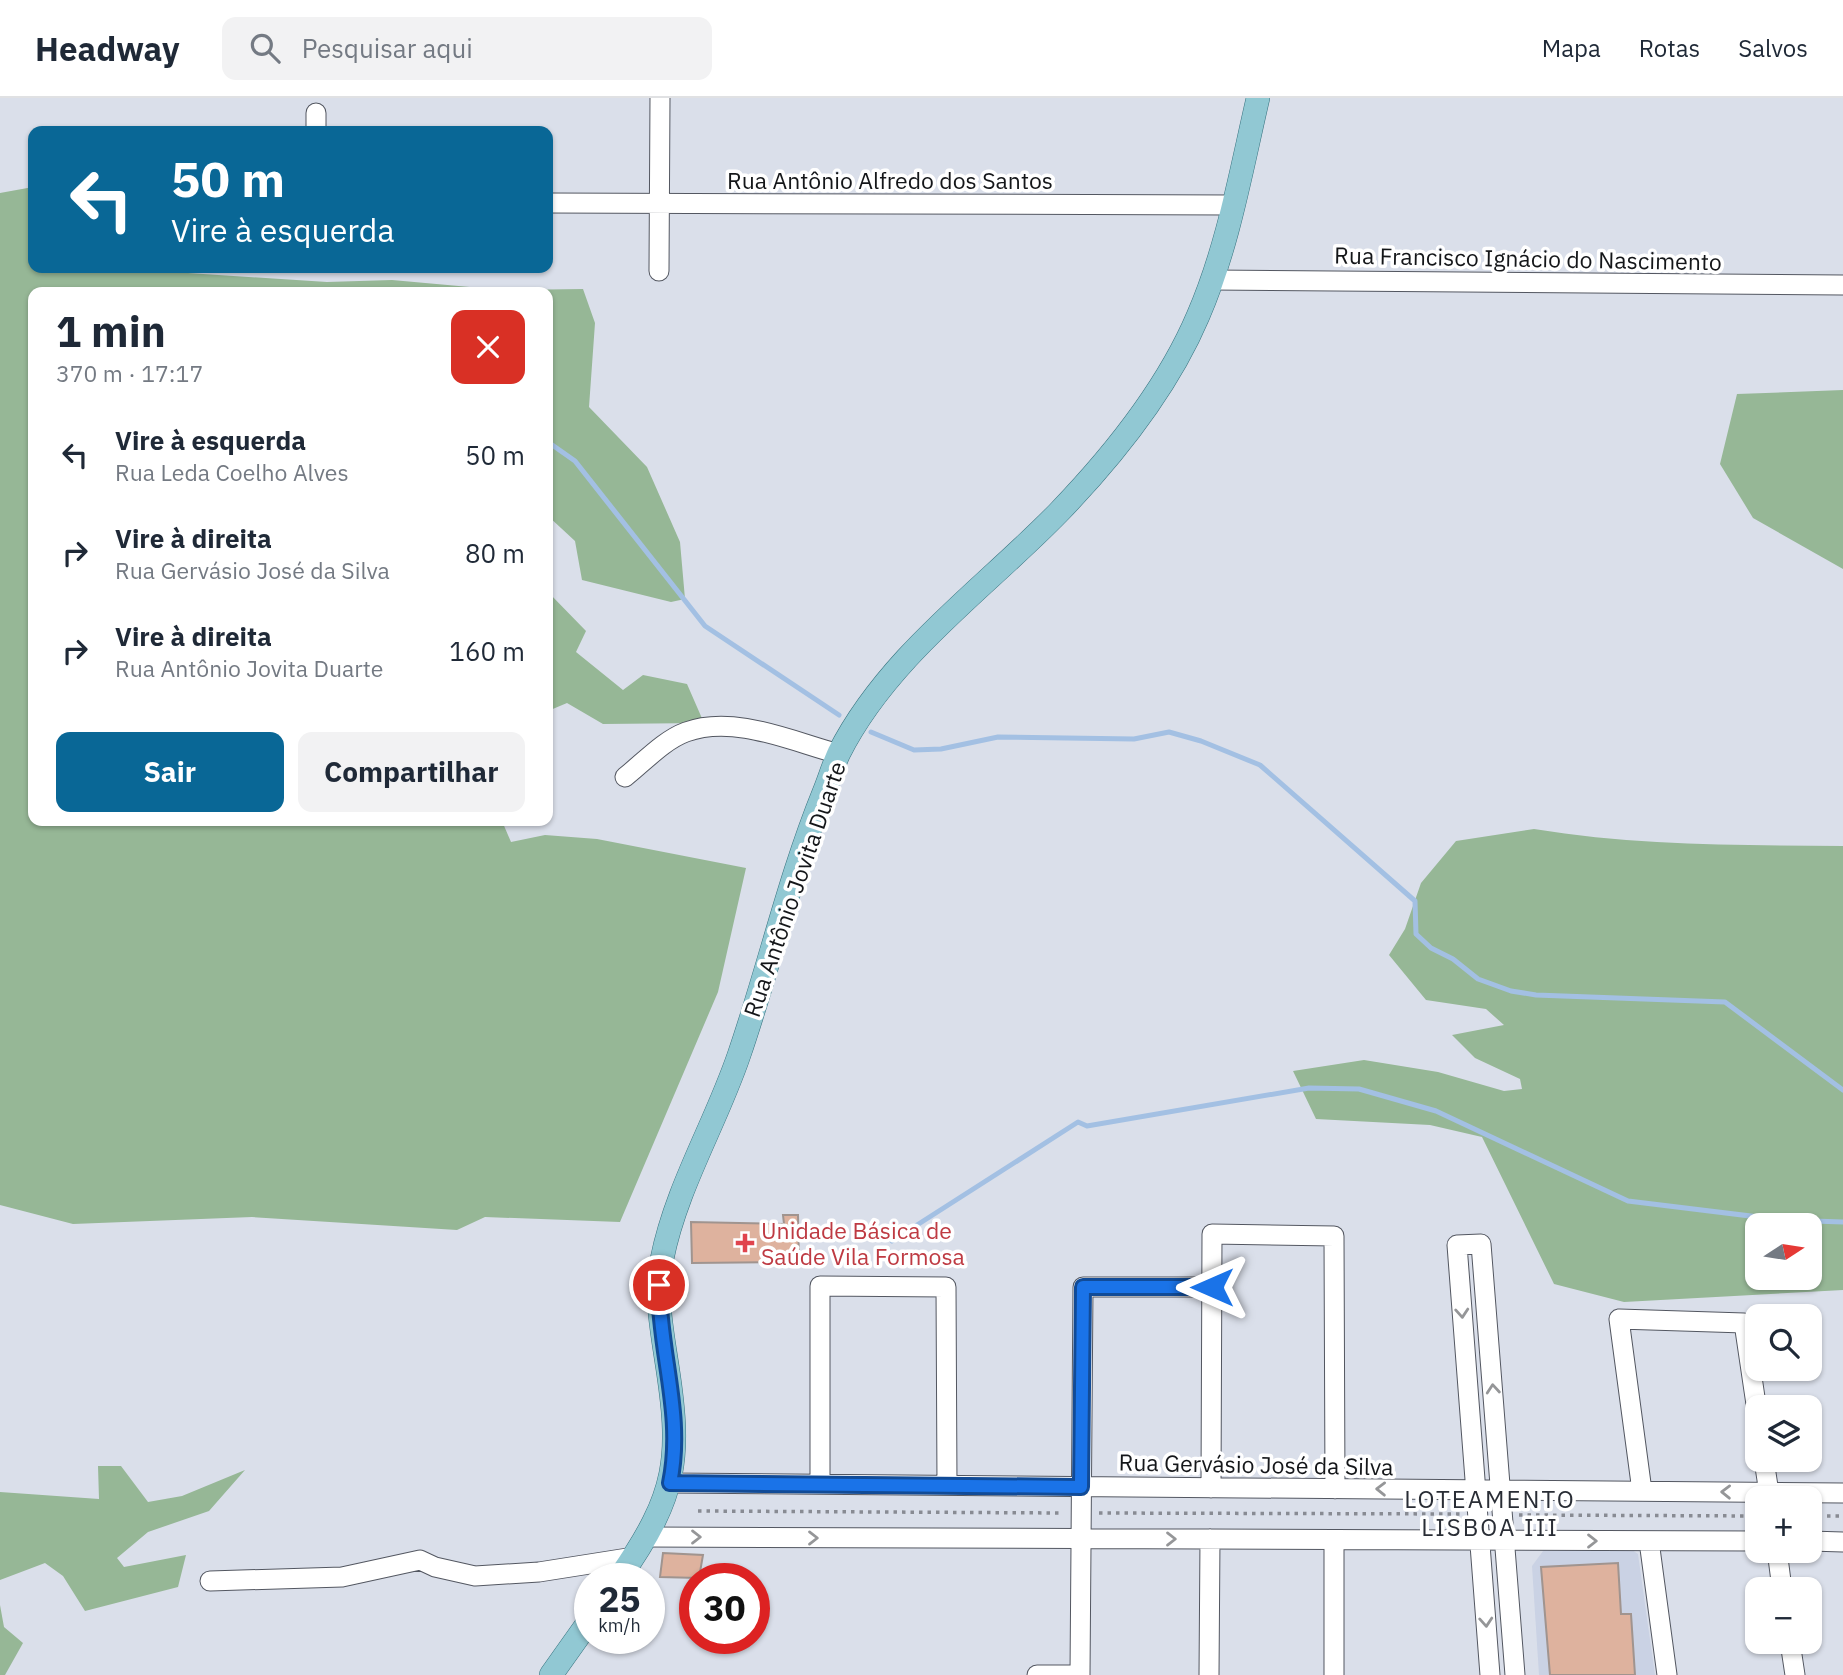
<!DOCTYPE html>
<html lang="pt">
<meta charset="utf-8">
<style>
body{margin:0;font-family:"IBM Plex Sans",sans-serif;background:#f2f2f3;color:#1f2937;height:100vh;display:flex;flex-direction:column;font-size:26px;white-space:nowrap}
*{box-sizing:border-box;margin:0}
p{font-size:23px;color:#747a83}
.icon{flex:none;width:38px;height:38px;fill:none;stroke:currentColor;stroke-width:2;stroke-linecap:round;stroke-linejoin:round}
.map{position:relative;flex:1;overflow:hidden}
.panel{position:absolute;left:28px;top:189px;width:525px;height:539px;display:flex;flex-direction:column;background:#fff;border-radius:14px;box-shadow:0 2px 5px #0004}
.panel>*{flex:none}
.top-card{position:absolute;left:28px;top:28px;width:525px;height:147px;border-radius:14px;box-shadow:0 2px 5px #0004;background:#096796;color:#fff;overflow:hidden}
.needle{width:46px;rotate:78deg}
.fabs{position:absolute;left:1745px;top:1115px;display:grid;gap:14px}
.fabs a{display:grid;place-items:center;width:77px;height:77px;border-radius:14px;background:#fff;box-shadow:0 2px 5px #0004;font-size:35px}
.speed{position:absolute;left:574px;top:1465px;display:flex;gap:14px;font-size:35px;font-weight:700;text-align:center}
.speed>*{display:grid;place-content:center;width:91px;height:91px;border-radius:50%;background:#fff;box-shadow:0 2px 5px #0004;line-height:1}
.speed small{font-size:18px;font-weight:400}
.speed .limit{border:10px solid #d22;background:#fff;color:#111}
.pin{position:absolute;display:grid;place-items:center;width:60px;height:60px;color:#fff;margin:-30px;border:4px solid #fff;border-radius:50%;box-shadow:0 2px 7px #0007}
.me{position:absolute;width:77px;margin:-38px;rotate:270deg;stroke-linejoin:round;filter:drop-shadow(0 0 5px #0008)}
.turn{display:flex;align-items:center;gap:24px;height:147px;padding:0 28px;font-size:32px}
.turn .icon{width:91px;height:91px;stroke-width:2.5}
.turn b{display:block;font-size:49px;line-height:60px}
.round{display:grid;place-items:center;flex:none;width:74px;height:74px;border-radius:14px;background:#f2f2f3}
.headline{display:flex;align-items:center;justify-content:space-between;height:119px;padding:0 28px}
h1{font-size:42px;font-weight:700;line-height:52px}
.button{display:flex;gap:14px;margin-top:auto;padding:14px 28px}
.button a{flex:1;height:80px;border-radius:14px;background:#096796;color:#fff;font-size:28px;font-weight:700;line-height:80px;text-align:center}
.button a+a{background:#f2f2f3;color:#1f2937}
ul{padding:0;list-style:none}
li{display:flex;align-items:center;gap:21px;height:98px;padding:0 28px}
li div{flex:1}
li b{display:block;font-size:26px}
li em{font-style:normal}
header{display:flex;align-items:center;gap:42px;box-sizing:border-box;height:98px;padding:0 35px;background:#fff;border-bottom:2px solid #e0e1e3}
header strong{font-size:33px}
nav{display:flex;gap:38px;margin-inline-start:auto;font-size:24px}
.search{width:490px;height:63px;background:#f2f2f3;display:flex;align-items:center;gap:18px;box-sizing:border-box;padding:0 24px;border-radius:14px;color:#747a83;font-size:26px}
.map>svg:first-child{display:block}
.built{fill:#cad2e4}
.forest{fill:#96b796;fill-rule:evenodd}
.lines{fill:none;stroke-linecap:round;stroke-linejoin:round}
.stream{stroke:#a3c0e3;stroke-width:5}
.building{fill:#deb29e;stroke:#a0948f;stroke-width:2}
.minor-casing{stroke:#535761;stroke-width:21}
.major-casing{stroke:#36727e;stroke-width:24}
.path{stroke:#888b93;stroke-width:3.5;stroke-dasharray:3.5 5;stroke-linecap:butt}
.minor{stroke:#fff;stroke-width:19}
.major{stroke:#91c8d3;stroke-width:23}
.oneway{stroke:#959698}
.route-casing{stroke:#114b97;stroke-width:18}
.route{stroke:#1a73e8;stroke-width:12}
.health-dot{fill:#e0444e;stroke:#fff;stroke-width:2.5}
.labels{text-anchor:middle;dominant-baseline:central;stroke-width:7;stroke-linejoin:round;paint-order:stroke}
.street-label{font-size:23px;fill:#141619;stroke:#fff}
.health-label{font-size:23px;fill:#be3a42;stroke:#fff;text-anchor:start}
.neighbourhood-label{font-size:24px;letter-spacing:2px;fill:#292d35;stroke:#fff}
</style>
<header>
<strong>Headway</strong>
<div class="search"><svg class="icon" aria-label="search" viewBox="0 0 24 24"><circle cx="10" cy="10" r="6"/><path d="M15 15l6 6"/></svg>Pesquisar aqui</div>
<nav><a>Mapa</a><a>Rotas</a><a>Salvos</a></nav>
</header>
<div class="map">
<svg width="1843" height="1577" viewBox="0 0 1843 1577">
<rect width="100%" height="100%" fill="#dadfea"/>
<!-- built -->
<path class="built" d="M1546,1449l83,1 9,6 17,121h-116l-7,-109z"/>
<!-- forest -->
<path class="forest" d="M33,89v81h158l-3,5 139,9 65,-2 111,10 80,-1 12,34 -6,84 58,60 33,75 5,57 -14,3 -89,-22 -7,-39 -27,-25v-224h-515v529h469l9,21 34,-7 52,4 149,29 -28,124 -98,230 -135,-5 -28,13 -205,-13 -179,7 -73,-19v-1012z
M1843,292v179l-90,-51 -33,-54 17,-70z
M548,494l38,39 -10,21 47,38 20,-15 44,9 17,39 -101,1 -36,-21 -19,8z
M1534,731c103,17 205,16 309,17v444l-219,12 -70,-18 -72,-147 -52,-12 -114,-6 -23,-48 71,-11 74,12 66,19 18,-2 -2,-10 -45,-21 -23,-23 52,-10 -18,-16 -60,-9 -37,-45 16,-26 16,-46 35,-42zM1757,1127h53v53h-53z
M98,1368h23l27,36 34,-6 63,-26 -36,41 -61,21 -31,26 7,9 62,-12 -8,32 -93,24 -22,-35 -18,-13 -45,17v-88l99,7z
M0,1507l4,22 19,16 -18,32h-5z"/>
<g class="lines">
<!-- stream -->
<path class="stream" d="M548,344l27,19 130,165 134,89
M871,634l43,18 27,-1 57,-12 136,2 35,-7 32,9 59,24 155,136 1,33 15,14 22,11 25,20 33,12 25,4 189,7 118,88
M892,1143l186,-119 9,4 222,-38 50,1 77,22 192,90 155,19 60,2"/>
</g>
<!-- building -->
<path class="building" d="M783,1117h15l1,47 -107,1 -1,-41 93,2z
M663,1455l40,2 -4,23 -39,-1z
M1618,1465l3,51h10l4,61h-85l-9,-108z"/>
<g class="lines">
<!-- minor casing -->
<g class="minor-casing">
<path id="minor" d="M316,33v-18
M548,105l684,2
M659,173l1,-173
M1212,182l631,5
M625,679c19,-15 39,-37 61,-45 48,-18 107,10 153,22
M1764,1362l5,33
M669,1385l1174,10
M820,1386v-198l126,1 1,198
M1211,1390l1,-254 122,2 1,253
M1642,1393l-23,-172 125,4 13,88
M646,1439l1111,4
M1649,1443l18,134
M1810,1443l33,1
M1777,1452l5,39
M210,1483l132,-4 78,-17 15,7 40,9 64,-4 95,-15
M1790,1544l5,33
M1037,1577h43l3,-388h129
M1209,1577l1,-136
M1334,1577v-135
M1490,1577l-33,-430 24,-1 34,431"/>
</g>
<!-- major casing -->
<g class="major-casing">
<path id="major" d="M619,1480c59,-84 63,-120 47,-220 -5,-33 -11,-66 -4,-99 14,-71 54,-136 77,-204 30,-87 50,-177 85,-263 5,-12 9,-26 15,-39 49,-97 145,-164 219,-240 55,-57 109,-124 140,-197 30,-69 43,-145 60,-218
M551,1577l39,-55"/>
</g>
<!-- path -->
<path class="path" d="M698,1413l365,2
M1099,1415l363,1
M1519,1417l238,1
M1810,1418h33"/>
<!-- minor -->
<use href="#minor" class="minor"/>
<!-- major -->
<use href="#major" class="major"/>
</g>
<!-- one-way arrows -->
<defs><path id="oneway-chevron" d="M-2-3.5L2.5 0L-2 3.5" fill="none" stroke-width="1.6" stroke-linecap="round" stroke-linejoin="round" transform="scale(1.75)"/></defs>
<g class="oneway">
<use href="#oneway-chevron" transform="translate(1462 1215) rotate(86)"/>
<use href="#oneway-chevron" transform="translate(1493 1291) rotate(-95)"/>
<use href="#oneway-chevron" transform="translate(1381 1391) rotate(-179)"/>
<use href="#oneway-chevron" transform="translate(1726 1394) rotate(-179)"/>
<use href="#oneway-chevron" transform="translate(696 1439)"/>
<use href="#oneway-chevron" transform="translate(813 1440)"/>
<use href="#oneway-chevron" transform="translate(1171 1441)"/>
<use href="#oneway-chevron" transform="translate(1592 1443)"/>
<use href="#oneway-chevron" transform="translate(1486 1524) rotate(86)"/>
</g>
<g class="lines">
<!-- route casing -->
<g class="route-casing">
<path id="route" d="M659,1187c0,68 25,130 11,198l411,4 2,-200h129"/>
</g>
<!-- route -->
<use href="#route" class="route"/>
</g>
<!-- markers -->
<path class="health-dot" d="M741.5 1134.5h7v7h7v7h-7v7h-7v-7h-7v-7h7z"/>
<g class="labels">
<!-- street labels -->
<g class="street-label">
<text x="890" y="82">Rua Antônio Alfredo dos Santos</text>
<text transform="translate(1528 160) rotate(1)">Rua Francisco Ignácio do Nascimento</text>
<text transform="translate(794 791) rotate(-71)">Rua Antônio Jovita Duarte</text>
<text transform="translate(1256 1366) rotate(1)">Rua Gervásio José da Silva</text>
</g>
<!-- health labels -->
<g class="health-label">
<text x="761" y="1132">Unidade Básica de<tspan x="761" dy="26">Saúde Vila Formosa</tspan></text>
</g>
<!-- neighbourhood labels -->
<g class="neighbourhood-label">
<text x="1490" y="1401">LOTEAMENTO<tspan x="1490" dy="28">LISBOA III</tspan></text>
</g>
</g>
</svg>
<div class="fabs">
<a><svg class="needle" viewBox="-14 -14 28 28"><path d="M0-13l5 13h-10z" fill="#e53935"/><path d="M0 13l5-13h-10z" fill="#747a83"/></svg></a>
<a><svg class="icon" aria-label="search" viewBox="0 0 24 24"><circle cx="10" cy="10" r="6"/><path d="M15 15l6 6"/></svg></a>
<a><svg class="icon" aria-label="layers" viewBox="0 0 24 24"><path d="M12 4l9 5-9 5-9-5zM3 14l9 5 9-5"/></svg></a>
<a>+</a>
<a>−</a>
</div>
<div class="speed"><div>25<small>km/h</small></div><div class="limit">30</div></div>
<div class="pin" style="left:659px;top:1187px;background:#d93025"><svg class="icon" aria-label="arrive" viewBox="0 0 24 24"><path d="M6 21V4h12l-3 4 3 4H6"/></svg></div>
<svg class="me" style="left:1212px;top:1189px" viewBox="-20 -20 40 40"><path d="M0-17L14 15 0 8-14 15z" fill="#1a73e8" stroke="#fff" stroke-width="4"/></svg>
<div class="top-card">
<div class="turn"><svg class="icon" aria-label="left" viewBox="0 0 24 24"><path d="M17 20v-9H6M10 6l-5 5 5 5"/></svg><div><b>50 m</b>Vire à esquerda</div></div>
</div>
<section class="panel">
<div class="headline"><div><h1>1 min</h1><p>370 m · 17:17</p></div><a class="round" style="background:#d93025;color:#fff"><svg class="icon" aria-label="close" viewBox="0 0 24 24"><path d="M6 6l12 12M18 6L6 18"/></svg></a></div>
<ul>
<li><svg class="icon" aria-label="left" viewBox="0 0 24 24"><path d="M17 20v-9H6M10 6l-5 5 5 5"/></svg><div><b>Vire à esquerda</b><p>Rua Leda Coelho Alves</p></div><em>50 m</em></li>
<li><svg class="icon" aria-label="right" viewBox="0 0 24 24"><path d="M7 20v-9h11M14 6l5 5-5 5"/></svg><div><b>Vire à direita</b><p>Rua Gervásio José da Silva</p></div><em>80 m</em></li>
<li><svg class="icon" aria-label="right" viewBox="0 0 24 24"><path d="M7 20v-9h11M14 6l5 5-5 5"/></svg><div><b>Vire à direita</b><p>Rua Antônio Jovita Duarte</p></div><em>160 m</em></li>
</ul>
<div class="button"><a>Sair</a><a>Compartilhar</a></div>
</section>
</div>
